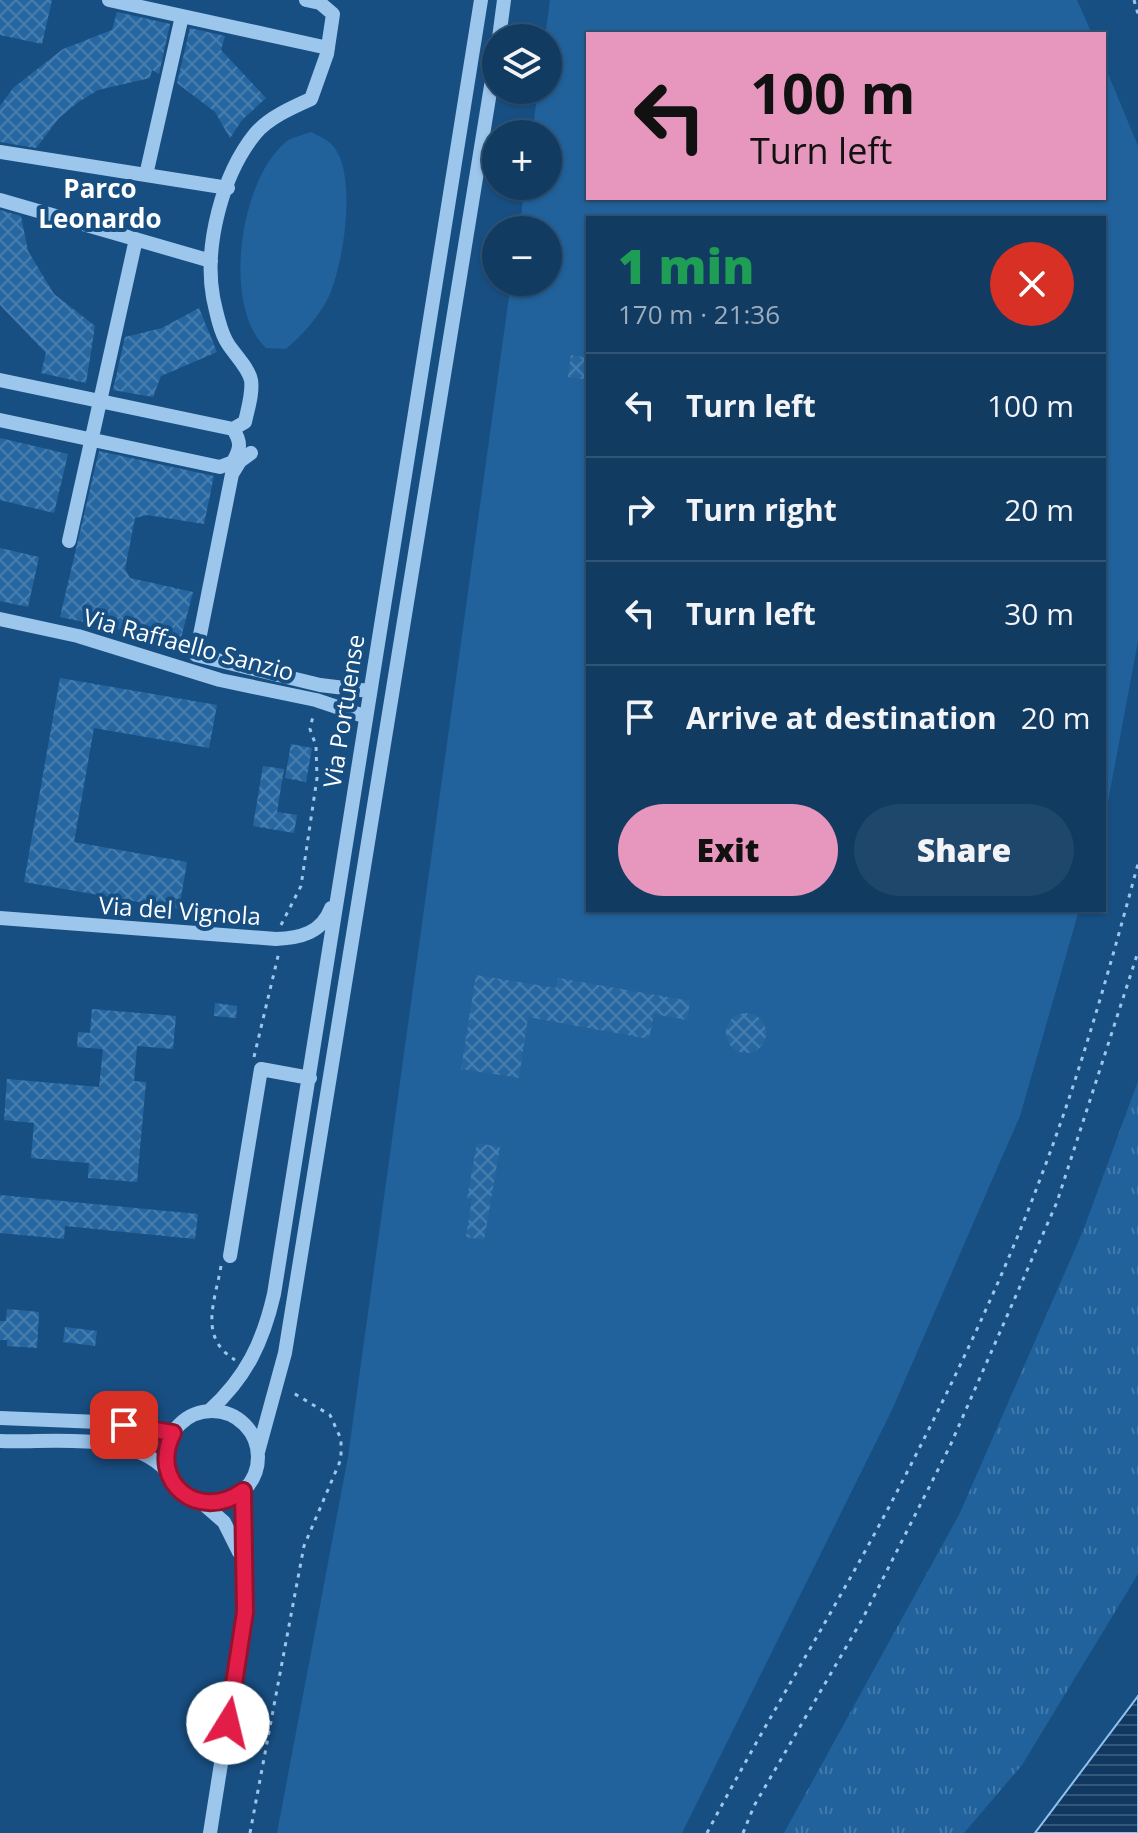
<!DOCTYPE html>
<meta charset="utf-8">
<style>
body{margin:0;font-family:"Open Sans",sans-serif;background:#1f466b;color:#f1f3f6;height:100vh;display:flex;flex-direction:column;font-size:30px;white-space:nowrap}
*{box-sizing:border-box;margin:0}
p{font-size:26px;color:#9cadbe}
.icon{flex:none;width:44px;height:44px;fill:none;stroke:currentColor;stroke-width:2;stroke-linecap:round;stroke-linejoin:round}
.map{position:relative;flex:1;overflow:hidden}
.panel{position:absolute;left:586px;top:216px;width:520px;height:696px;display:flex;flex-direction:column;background:#123b62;border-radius:0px;box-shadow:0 2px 6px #0004,0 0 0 2px #315577}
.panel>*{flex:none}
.top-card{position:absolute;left:586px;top:32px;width:520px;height:168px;border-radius:0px;box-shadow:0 2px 6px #0004,0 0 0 2px #315577;background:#e797bd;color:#111;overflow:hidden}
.controls{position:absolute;left:482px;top:24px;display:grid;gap:16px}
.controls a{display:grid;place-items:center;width:80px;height:80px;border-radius:50%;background:#123b62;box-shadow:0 2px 6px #0004,0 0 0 2px #315577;font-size:40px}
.pin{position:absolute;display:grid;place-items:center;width:68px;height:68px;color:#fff;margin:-34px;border-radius:16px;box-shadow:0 4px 12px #0006}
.me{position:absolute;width:88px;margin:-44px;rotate:9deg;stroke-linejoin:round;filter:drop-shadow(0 0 6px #0008)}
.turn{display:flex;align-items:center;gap:28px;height:168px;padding:0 32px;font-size:36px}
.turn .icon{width:104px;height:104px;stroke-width:2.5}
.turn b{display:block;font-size:56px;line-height:68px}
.round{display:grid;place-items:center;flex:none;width:84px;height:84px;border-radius:42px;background:#1f466b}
.head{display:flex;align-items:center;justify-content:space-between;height:136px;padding:0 32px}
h1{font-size:48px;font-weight:800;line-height:60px;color:#1e9e55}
.primary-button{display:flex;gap:16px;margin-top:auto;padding:16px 32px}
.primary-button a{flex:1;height:92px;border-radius:48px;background:#e797bd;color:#111;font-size:32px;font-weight:800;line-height:92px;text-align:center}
.primary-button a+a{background:#1f466b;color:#f1f3f6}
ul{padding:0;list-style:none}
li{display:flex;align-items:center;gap:24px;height:104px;padding:0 32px;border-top:2px solid #315577}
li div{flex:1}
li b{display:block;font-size:30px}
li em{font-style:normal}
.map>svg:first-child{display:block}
.green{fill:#21629c}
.park{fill:url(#park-tufts)}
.water{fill:url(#water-rules);stroke:#8fc2ee;stroke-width:2}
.building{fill:url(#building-cross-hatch)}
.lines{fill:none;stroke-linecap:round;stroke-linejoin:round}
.path{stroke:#9cc6ec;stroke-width:3;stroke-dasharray:4 6;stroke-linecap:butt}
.minor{stroke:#9cc6ec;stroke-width:14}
.route-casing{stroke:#92132f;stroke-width:20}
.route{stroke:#e11d48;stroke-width:14}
.labels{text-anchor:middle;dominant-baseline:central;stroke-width:8;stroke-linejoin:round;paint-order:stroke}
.street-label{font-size:24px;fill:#fff;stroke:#184f83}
.neighbourhood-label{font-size:26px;font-weight:bold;fill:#fff;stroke:#184f83}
</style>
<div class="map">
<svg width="1138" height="1833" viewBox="0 0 1138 1833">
<defs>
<pattern id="park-tufts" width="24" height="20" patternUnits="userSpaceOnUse" patternTransform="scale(2)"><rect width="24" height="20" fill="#21629c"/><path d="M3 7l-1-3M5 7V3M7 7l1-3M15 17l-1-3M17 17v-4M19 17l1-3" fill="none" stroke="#427aab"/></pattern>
<pattern id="water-rules" width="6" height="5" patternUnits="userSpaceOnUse" patternTransform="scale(2)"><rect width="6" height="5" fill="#103860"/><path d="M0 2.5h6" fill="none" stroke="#345678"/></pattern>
<pattern id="building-cross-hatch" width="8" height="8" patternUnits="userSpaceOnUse" patternTransform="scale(2)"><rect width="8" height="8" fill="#2767a1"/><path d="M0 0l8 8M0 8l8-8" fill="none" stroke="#477eaf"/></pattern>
</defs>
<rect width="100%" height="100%" fill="#184f83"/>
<!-- green -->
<path class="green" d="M550,0h527l15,34h-504v164h516v-134l34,82v495l-34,182v-605h-516v692h491l-59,206 -129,296 -209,421h-405l71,-376 163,-1175h37v-52h-29l6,-44h23v-52h-16l6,-44h10v-52h-3z
M311,132c7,4 16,7 21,13 27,27 11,127 -6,157 -11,19 -24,33 -40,47l-20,-1c-45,-42 -26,-170 21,-207 6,-4 17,-6 24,-9z"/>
<!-- park -->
<path class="park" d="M1138,1081v493l-116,191 -58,68h-180l176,-320 123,-282z"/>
<!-- water -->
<path class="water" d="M1138,1695v138h-103l103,-137z"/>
<!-- building -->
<path class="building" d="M0,0h52l-10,44 -42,-9z
M117,12l53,12 -11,50 -7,-4 -2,8 -52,12 -21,13 -18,15 -23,30 -36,-6v-36l13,-18 50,-39 49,-19z
M190,28l35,8 -4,14 45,48 -24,22 -12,18 -15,-26 -38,-29z
M0,210l21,6 7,35 26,43 41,32 -9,57 -45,-10 5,-20 -46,-48z
M199,308l18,44 -56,24 -8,21 -40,-7 12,-53 37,-9z
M571,355l17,3v22l-20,-3z
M0,438l68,16 -14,59 -54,-13z
M99,451l115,25 -10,48 -57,-9 -12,3 -10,51 5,9 63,14 -13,50 -120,-25z
M0,548l39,9 -11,50 -28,-6z
M60,678l157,27 -8,43 -115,-20 -20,114 113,20 -8,47 -155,-27z
M291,744l21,4 -6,34 -21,-4z
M263,766l21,3 -7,43 20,3 -3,18 -41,-7z
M476,975l80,13 2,-10 132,23 -3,19 -33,-6 -5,25 -121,-22 -9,61 -58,-9z
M215,1003l22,3 -1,12 -22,-2z
M92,1009l84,7 -3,33 -36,-3 -3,35 12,1 -9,100 -49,-4 1,-15 -58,-5 3,-35 -30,-3 3,-41 92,8 4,-38 -26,-2 1,-15 12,1z
M726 1033a20 20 0 1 1 40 0a20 20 0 1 1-40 0Z
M477,1143l23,4 -16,93 -18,-3 6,-38h-5z
M0,1195l198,19 -3,25 -130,-13 -1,13 -64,-6z
M7,1309l32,3 -2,36 -30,-2v-6h-7v-19h6z
M65,1327l32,4 -2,15 -32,-4z"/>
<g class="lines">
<!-- path -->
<path class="path" d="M1134,0l4,14
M281,925l20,-39 16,-108 -1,-32 -6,-17 3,-13
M254,1057l25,-105
M221,1266c-6,36 -23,71 14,94
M250,1833l54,-287 37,-87v-20l-11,-24 -40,-24
M707,1833c62,-118 133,-231 194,-349 49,-95 101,-203 138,-302 40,-104 70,-211 99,-318
M743,1833l11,-27 109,-188 87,-172 107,-244 81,-250"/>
<!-- minor -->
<path class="minor" d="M109,0l219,48
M499,38l5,-38
M0,152l228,36
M146,175l36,-159
M0,200l211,61
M0,380l233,49c9,14 7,20 0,33l-13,5 -220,-47
M233,429l12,-7c3,-14 8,-29 6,-42 -3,-13 -16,-25 -23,-36 -8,-12 -12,-33 -15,-47 -9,-51 9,-122 42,-163 13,-16 38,-27 56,-35l16,-45 6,-40 -13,-11 -14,-3
M251,453l-11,8 -8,13 -36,181 124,30 49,6
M69,541l67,-302
M0,619l78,17 142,44 96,20 48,16
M0,918l276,21c24,-1 46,-6 55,-31
M230,1256l31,-187 49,9
M166 1457a46 46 0 1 1 92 0a46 46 0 1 1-92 0Z
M209,1411c37,-33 54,-69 65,-117l207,-1294
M0,1418l99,4 74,11
M0,1441c52,2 129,-11 167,30
M258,1452l27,-99c69,-433 144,-865 211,-1298
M201,1502l23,20 15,30
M210,1833l35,-221 -2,-121"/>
</g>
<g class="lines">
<!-- route casing -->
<g class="route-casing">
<path id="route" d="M124,1425l49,8c-25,49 26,90 70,58l2,121 -17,111"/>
</g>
<!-- route -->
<use href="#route" class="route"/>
</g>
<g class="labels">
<!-- street labels -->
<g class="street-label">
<text transform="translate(189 644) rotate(15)">Via Raffaello Sanzio</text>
<text transform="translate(343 711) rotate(-81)">Via Portuense</text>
<text transform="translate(180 910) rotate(4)">Via del Vignola</text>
</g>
<!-- neighbourhood labels -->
<g class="neighbourhood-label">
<text x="100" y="188">Parco<tspan x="100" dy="30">Leonardo</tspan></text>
</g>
</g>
</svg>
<div class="controls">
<a><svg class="icon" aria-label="layers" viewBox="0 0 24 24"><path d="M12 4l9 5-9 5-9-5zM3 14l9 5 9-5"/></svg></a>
<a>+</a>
<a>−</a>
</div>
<div class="pin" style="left:124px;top:1425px;background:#d93025"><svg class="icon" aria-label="arrive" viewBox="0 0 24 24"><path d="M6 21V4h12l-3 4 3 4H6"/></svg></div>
<svg class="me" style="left:228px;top:1723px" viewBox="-20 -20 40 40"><circle r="19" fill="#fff"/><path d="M0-13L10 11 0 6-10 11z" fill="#e11d48"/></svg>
<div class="top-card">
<div class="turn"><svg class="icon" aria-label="left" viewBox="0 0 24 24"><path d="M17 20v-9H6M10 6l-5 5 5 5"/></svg><div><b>100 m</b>Turn left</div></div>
</div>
<section class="panel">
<div class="head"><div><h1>1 min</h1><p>170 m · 21:36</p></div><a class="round" style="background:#d93025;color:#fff"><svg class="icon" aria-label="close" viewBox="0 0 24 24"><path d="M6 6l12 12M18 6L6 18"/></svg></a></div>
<ul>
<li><svg class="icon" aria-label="left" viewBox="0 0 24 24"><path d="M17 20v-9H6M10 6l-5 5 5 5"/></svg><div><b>Turn left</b></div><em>100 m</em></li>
<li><svg class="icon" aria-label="right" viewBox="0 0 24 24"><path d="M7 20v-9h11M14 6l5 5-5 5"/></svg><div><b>Turn right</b></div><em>20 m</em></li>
<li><svg class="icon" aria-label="left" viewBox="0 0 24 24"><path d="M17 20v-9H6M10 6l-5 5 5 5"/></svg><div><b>Turn left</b></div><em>30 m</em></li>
<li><svg class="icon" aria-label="arrive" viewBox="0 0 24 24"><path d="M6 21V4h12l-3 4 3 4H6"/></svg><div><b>Arrive at destination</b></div><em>20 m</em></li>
</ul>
<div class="primary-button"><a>Exit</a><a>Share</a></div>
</section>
</div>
